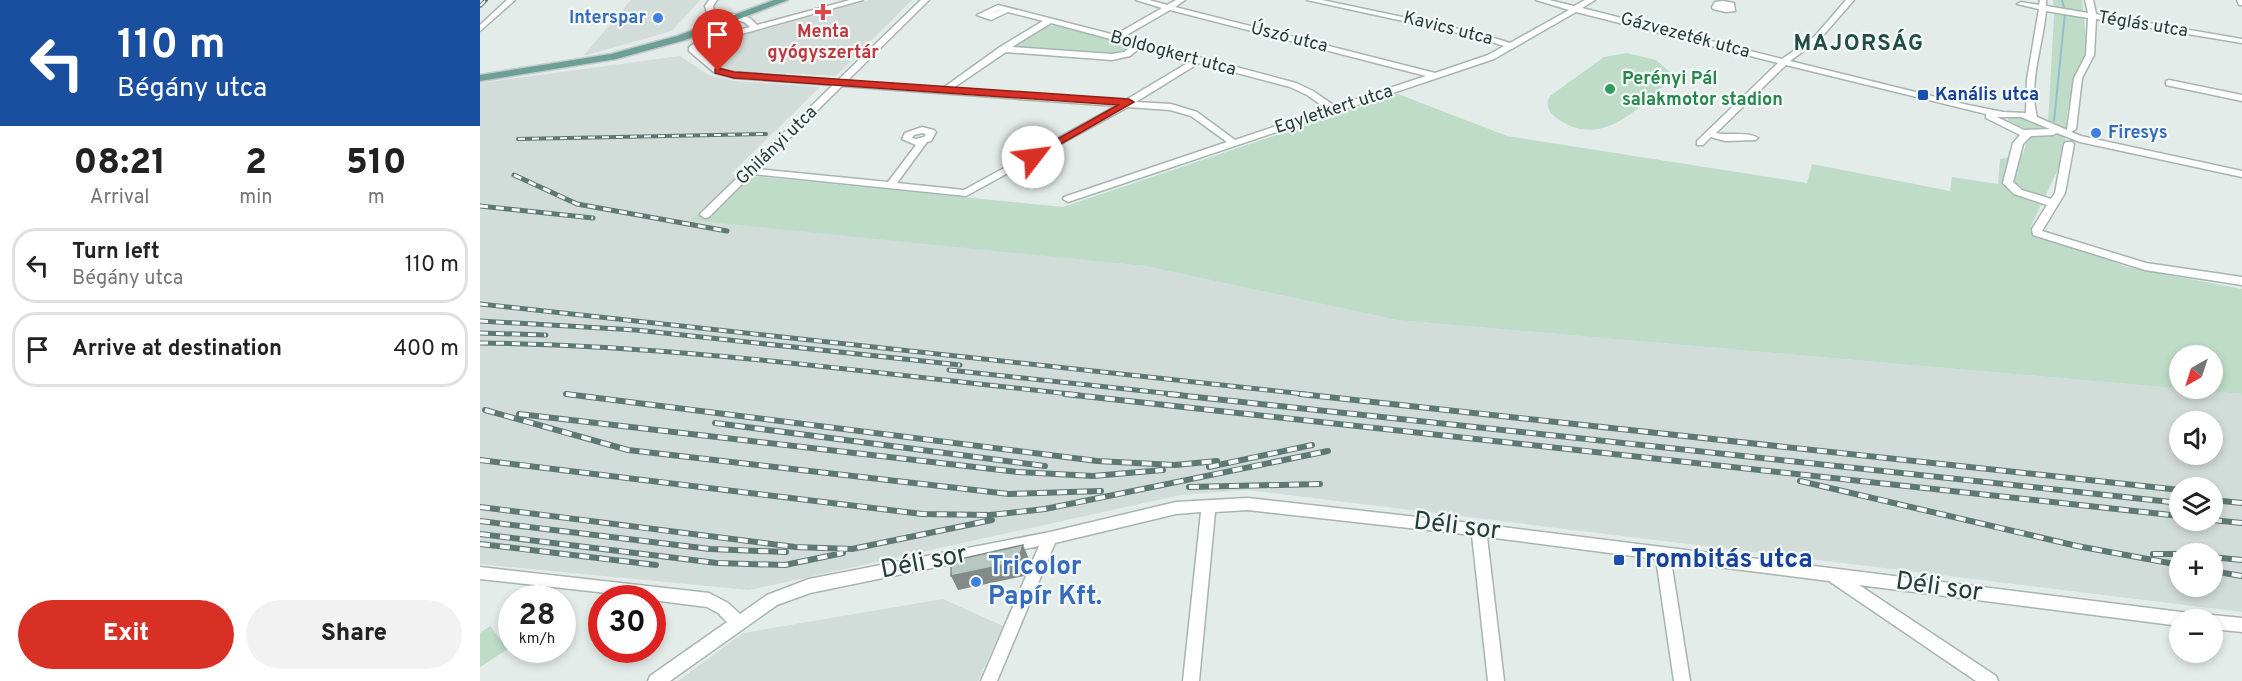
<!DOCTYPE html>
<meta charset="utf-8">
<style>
body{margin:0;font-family:Overpass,sans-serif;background:#f2f2f2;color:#222;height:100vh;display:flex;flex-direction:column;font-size:22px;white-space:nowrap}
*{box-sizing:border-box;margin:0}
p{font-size:20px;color:#767676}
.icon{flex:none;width:33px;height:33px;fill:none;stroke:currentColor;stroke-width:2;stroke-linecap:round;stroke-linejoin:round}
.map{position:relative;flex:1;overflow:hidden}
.side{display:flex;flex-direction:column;background:#fff;width:480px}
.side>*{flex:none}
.hud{background:#1a4fa0;color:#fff;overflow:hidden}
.needle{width:39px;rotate:219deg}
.tools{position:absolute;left:1689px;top:345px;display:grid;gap:12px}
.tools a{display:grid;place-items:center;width:54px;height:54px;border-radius:50%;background:#fff;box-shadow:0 3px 9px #0003;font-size:30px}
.speed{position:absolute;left:18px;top:585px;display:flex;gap:12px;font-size:30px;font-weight:700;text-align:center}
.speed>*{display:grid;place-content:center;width:78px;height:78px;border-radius:50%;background:#fff;box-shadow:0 3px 9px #0003;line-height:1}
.speed small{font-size:15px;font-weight:400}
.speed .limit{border:9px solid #d22;background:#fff;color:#111}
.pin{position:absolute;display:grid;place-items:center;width:51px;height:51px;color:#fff;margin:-62px -26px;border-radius:50% 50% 50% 0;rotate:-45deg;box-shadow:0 0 6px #0007}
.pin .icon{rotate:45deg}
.me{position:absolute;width:66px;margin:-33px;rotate:60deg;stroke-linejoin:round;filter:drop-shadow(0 0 4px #0008)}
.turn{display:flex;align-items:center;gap:21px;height:126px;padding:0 18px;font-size:27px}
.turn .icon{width:78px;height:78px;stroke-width:2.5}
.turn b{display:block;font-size:42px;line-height:51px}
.eta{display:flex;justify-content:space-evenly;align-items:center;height:102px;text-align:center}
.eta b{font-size:36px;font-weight:800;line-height:42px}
.cta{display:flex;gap:12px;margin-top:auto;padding:12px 18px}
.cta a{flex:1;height:69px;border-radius:36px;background:#d93025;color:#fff;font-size:24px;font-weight:800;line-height:69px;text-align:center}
.cta a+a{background:#f2f2f2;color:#222}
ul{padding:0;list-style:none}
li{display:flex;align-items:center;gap:18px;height:75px;margin:0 12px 9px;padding:0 6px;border:3px solid #e0e0e0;border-radius:24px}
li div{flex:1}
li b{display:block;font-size:22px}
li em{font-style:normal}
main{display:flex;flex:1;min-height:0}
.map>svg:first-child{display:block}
.built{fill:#d2dcd8;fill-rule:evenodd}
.green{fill:#bedcc8;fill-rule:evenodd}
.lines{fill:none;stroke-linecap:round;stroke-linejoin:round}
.stream{stroke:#90c0cd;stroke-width:2}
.minor-casing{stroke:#a7b4b0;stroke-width:3}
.major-casing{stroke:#c2c9c7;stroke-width:3}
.minor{fill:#fff;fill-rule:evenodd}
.major{fill:#6c9f95;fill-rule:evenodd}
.rail-far2-casing{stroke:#5f7873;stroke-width:4}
.rail-far1-casing{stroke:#5f7873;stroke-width:5}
.rail-casing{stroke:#5f7873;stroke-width:6}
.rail-far2{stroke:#f4f9f7;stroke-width:2;stroke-dasharray:7;stroke-linecap:butt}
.rail-far1{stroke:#f4f9f7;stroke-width:3;stroke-dasharray:8;stroke-linecap:butt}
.rail{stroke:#f4f9f7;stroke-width:4;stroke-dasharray:10;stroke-linecap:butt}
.shaded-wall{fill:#828b88}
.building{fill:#b9c7c2;stroke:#828b88;stroke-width:1.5}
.route{fill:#d93025;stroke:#8d1f18;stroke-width:1.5}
.health-dot{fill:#e0444e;stroke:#f4f9f7;stroke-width:2}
.shop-dot{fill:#3f7fe0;stroke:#f4f9f7;stroke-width:2}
.leisure-dot{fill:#2e9e5b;stroke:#f4f9f7;stroke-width:2}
.transit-dot{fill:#1a4fb4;stroke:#f4f9f7;stroke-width:2}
.labels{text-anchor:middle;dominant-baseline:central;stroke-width:4.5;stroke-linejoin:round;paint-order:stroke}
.far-shop-label{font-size:18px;font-weight:bold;fill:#366cbe;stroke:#f4f9f7;text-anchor:end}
.far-street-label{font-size:18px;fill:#253d38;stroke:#f4f9f7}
.far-health-label{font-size:18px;font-weight:bold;fill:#be3a42;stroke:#f4f9f7}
.far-leisure-label{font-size:18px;font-weight:bold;fill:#27864d;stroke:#f4f9f7;text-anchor:start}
.far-transit-label{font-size:18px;font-weight:bold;fill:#164399;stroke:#f4f9f7;text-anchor:start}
.far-district-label{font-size:22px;font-weight:bold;letter-spacing:1.5px;fill:#224d46;stroke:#f4f9f7}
.near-street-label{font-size:26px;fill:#253d38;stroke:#f4f9f7}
.near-transit-label{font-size:26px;font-weight:bold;fill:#164399;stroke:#f4f9f7;text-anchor:start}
.near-shop-label{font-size:26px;font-weight:bold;fill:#366cbe;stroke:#f4f9f7;text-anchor:start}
</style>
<main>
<section class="side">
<div class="hud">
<div class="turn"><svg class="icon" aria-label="left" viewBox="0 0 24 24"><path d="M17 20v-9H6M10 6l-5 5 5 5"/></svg><div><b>110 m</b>Bégány utca</div></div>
</div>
<div class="eta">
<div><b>08:21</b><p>Arrival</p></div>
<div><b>2</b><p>min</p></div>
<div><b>510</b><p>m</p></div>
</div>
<ul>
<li><svg class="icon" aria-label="left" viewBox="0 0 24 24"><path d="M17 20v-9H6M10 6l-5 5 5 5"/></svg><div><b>Turn left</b><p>Bégány utca</p></div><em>110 m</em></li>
<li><svg class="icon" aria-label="arrive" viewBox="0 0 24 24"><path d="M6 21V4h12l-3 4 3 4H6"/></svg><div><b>Arrive at destination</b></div><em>400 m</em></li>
</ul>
<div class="cta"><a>Exit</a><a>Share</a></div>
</section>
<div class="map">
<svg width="1762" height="681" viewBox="0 0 1762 681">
<rect width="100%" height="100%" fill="#e4ece9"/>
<!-- built -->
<path class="built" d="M151,0h69l-28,31 -89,25z
M389,0h43l-76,76 -97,-5 -17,-4 -16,-11 -6,-9z
M200,56l29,19 25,6 86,6 -89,87 10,1 -49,44 453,47 252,54 845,74v218l-994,-122 -68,5 -431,95 -269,-26v-481zM1700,422h32v32h-32zM1700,488h32v32h-32zM1700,554h32v32h-32z
M463,599l60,27 -25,55h-300l65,-48z"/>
<!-- green -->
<path class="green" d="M1573,0h29l6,56 -10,16 -11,40 -3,45 -34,71 97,39 115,22v105l-845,-74 -252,-54 -454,-46 50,-45 322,32 335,-113 109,42 300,47 5,-19 138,27 2,-14 46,7 2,-25 23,-5 7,-24 -22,-7v-6l9,-1 31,7 6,-107zM1700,356h32v32h-32z
M571,25l78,18 4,2 -3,6 -17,5 -101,-6v-4z
M1147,53l29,7 16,14 -3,8c-32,27 -70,70 -115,34 -7,-6 -8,-13 -4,-20l54,-39z
M10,626l18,23 -28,18v-34z"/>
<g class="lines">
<!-- stream -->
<path class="stream" d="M1582,0l2,7
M1574,121l11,-108"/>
<!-- minor casing -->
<g class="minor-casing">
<path id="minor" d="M27,0h8l-35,31v-6z
M229,0h8l-4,6 1,4 36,8 7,7 93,-25h13l-157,44 -9,5 24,20 13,3 104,8 83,-80h8l-82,81 96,7 57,-41 43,-26 -35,-9 -17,8 -14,-5 21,-10 117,30 47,-27 -26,-8h13l18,5 9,-5h9l-10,7 260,66 53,-18 16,-9 -28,-9 -169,-37h15l156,33 32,10 59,-33 -33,-10h13l25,6 11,-6h10l-13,8 200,51 33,-23 31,-36h8l-34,39 -30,22 178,44 35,7 23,1 1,-34 12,-70 -22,-5 4,-2 18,3 1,-5h6v6l42,7 -3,-13h8l3,14 146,25v4l-146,-24 -2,36 -12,23 -6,51 -5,3 10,4 161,35v6l-162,-35 -23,-9 -4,2 -22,1 -8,8 -10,38 9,8 29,9 4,-6 9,-49 2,-2h6l2,2 -9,49 -23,38 104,32 96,14v8l-97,-15 -112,-35 -1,-6 15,-24 -33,-11 -11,-11 10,-40 7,-8 -34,-17v-4l-200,-49 -70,68c13,3 31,-2 42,5l-2,2 -31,1 -14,-4 -8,8h-6v-4l81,-78 -202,-51 -82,47 -426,143 -5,-3 1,-2 163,-55 -36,-26 -21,-6 -42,-3 -162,89 -214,-22 -43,43 -4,1 -5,-3 1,-2 132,-128 -99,-7 -19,-5 -26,-22v-4l11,-7 50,-13 -6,-5 -37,-9 -2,-7zM519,10h1l-12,5zM690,10l256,66 -91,30 -22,-15 -17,-8 -173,-46zM1566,11l42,7 -2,37 -12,23 -7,52 -30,-13c-9,-34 6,-72 9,-106zM571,23l82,22 -9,7 -12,2 -100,-7zM661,47l50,14 -67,40 -171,-13 53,-36 106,8 18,-4zM719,63l91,24 17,8 20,14 -92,31 -38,-28 -26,-8 -35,-2zM362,86l274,20 -152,84 -67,-7 30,-41 4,-1 5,-9 -2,-2 -12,-3 -17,6 -3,6 14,6 -28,37 -130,-13zM1517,117h24l29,12 -26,1zM442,133l4,1 -2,3 -8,2 -4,-1 2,-3z
M1757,0h5v5h-3z
M1243,1l11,2 1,8 -9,1 -13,-3 -1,-2 3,-5z
M1689,80l73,15v6l-76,-16v-4z
M768,498l231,26 710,89 6,2 2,5h-17v6l-321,-41 137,91 2,5h-22l-147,-100 -158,-20 19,120h-16l-18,-122 -169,-22 17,144h-16l-16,-146 -224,-25 -33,2 -16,169h-16l18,-169 -25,2 -121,29 -58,138h-16l58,-135 -229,47 -33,12 -107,76h-22l2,-5 77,-54 -9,-9 -11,-6 -55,-7v-2l-172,-19v-12l229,26 19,10 12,11 27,-19 42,-16 241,-47 126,-30z
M1732,615l30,3v14l-30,-3v-9h-7z"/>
</g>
<!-- major casing -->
<g class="major-casing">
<path id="major" d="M294,0h14l-103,40 -69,19 -136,22v-6l131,-21 66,-18z"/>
</g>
<!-- minor -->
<use href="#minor" class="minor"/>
<!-- major -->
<use href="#major" class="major"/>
<!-- rail-far2 casing -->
<g class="rail-far2-casing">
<path id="rail-far2" d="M0,6l6,-6
M38,139l248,-5"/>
</g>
<!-- rail-far1 casing -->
<g class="rail-far1-casing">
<path id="rail-far1" d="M34,175l63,29 150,27
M0,206l113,12
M0,304l833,91
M0,321l156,9 324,35
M0,333l66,2
M0,343c200,2 400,31 599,52
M469,370l233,25
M86,394l9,1"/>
</g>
<!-- rail casing -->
<g class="rail-casing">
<path id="rail" d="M86,394l531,67 78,4 42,-4
M585,394l1115,122
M688,394l1012,109
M820,394l880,96
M5,410l143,40 381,44 92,-3
M39,414l499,58 75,4 70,-6
M235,423l330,43
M0,460l442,54 68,1 55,-6 283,-58
M729,467l103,-22
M1320,481l277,65 103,19
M709,487l131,-3
M1732,500l30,3
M0,507l315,40 57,2 140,-29
M1732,520l30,3
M0,521l230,28 76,3
M0,534l237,29 68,2 58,-12
M0,544l176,21
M1673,554h27
M1732,557l30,3
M1732,571l30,5"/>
</g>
<!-- rail-far2 -->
<use href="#rail-far2" class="rail-far2"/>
<!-- rail-far1 -->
<use href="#rail-far1" class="rail-far1"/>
<!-- rail -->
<use href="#rail" class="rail"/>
</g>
<!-- shaded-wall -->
<path class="shaded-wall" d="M543,545l6,14 -5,17 -66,14 -7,-14z"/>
<!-- building -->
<path class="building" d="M543,545l-5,17 -67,14v-15z"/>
<!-- route -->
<path class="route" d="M238,68l16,4 395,27 5,3 -101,58 -6,-3 2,-2 89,-50 -384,-27 -19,-5v-4z"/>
<!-- markers -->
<path class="health-dot" d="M340 3h6v6h6v6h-6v6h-6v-6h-6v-6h6z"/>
<g class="shop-dot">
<circle cx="178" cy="18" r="6"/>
<circle cx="1616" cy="133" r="6"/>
<circle cx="496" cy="582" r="6"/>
</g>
<circle class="leisure-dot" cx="1130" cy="89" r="6"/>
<g class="transit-dot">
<rect x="1437" y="89" width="12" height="12" rx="3"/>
<rect x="1133" y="554" width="12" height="12" rx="3"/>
</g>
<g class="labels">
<!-- far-shop labels -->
<g class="far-shop-label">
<text x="166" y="18">Interspar</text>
<text x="1628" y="133" text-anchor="start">Firesys</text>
</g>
<!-- far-street labels -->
<g class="far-street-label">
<text transform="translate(1663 25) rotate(9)">Téglás utca</text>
<text transform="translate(968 29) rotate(14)">Kavics utca</text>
<text transform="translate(1205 36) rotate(15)">Gázvezeték utca</text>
<text transform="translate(809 38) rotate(14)">Úszó utca</text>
<text transform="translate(693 54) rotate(15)">Boldogkert utca</text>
<text transform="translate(854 110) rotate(-18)">Egyletkert utca</text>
<text transform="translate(297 146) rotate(-44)">Ghilányi utca</text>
</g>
<!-- far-health labels -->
<g class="far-health-label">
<text x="343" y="32">Menta<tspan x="343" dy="21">gyógyszertár</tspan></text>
</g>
<!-- far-leisure labels -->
<g class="far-leisure-label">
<text x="1142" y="79">Perényi Pál<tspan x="1142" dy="21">salakmotor stadion</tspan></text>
</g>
<!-- far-transit labels -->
<g class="far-transit-label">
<text x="1455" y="95">Kanális utca</text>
</g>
<!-- far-district labels -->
<g class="far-district-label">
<text x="1379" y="44">MAJORSÁG</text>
</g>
<!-- near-street labels -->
<g class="near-street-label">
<text transform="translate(977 527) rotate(7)">Déli sor</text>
<text transform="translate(444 563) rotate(-11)">Déli sor</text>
<text transform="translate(1459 588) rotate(8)">Déli sor</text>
</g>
<!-- near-transit labels -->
<g class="near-transit-label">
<text x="1151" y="560">Trombitás utca</text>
</g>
<!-- near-shop labels -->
<g class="near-shop-label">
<text x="508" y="567">Tricolor<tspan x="508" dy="30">Papír Kft.</tspan></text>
</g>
</g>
</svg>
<div class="tools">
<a><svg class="needle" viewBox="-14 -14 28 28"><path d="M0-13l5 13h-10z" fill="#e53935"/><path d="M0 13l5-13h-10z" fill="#767676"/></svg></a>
<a><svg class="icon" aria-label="sound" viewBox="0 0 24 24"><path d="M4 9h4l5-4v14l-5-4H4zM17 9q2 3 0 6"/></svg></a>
<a><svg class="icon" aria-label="layers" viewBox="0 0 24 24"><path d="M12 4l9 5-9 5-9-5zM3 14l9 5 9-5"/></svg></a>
<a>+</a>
<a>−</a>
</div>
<div class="speed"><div>28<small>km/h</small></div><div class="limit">30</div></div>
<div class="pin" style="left:238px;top:71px;background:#d93025"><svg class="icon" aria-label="arrive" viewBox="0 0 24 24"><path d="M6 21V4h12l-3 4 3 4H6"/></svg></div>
<svg class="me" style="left:553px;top:157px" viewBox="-20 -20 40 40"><circle r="19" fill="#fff"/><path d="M0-13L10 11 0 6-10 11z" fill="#d93025"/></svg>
</div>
</main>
